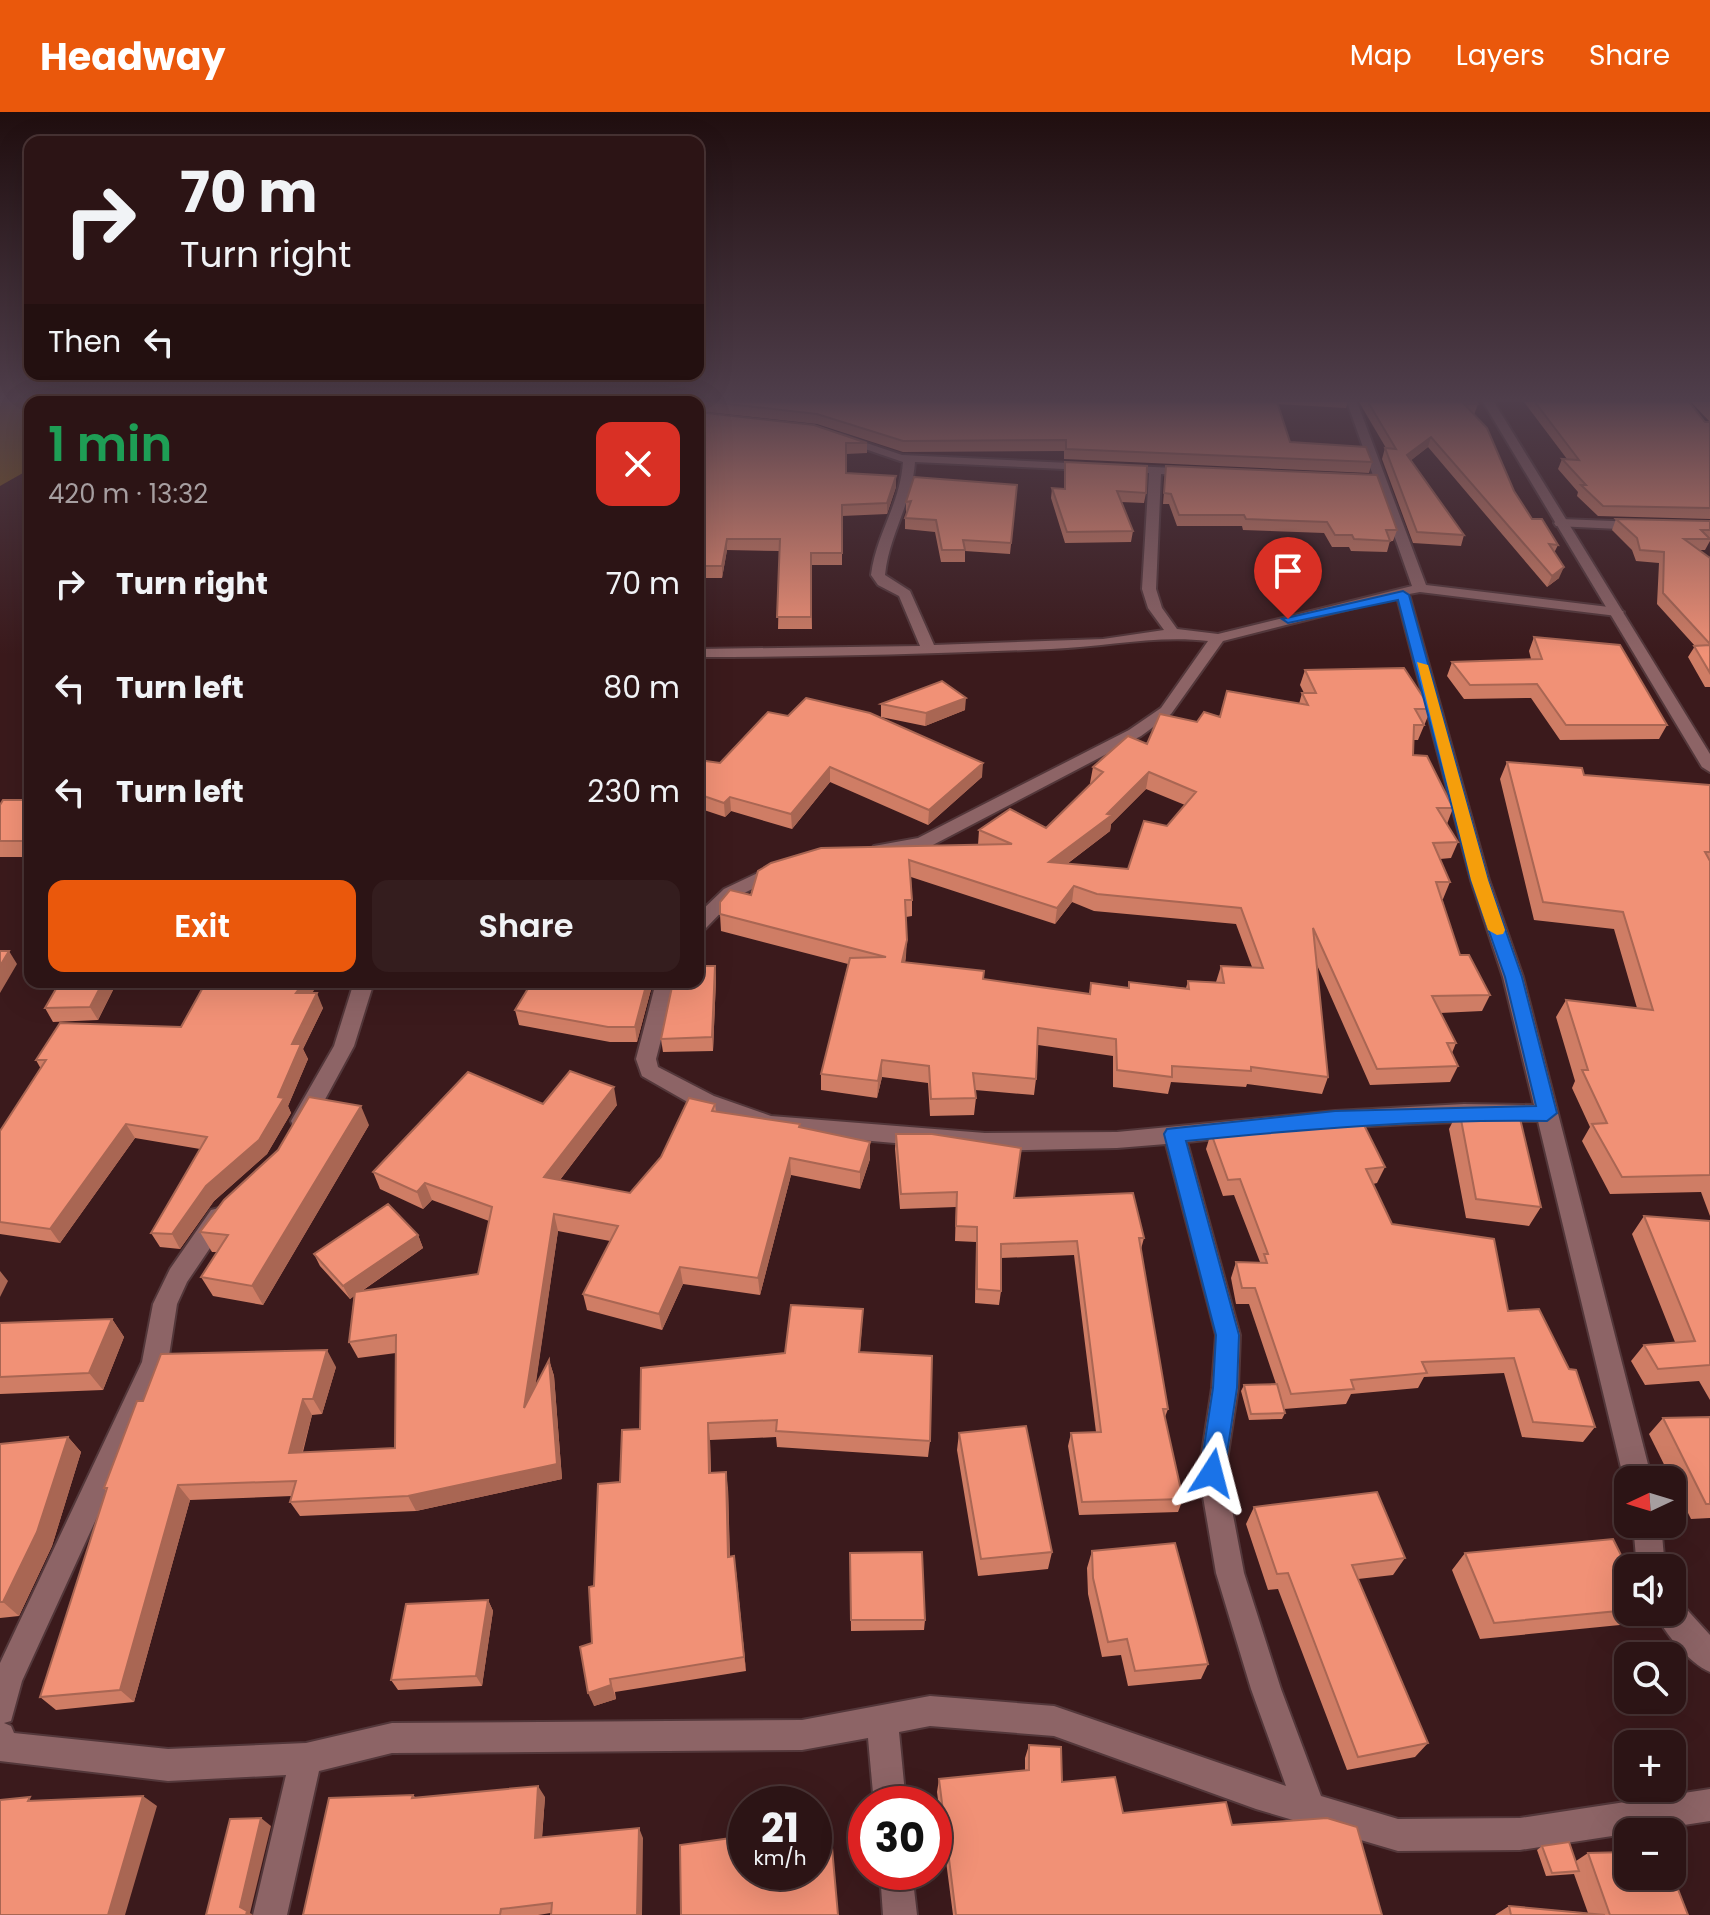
<!DOCTYPE html>
<meta charset="utf-8">
<style>
body{margin:0;font-family:Poppins,sans-serif;background:#341d1e;color:#f1f3f6;height:100vh;display:flex;flex-direction:column;font-size:30px;white-space:nowrap}
*{box-sizing:border-box;margin:0}
p{font-size:26px;color:#a69ea0}
.icon{flex:none;width:44px;height:44px;fill:none;stroke:currentColor;stroke-width:2;stroke-linecap:round;stroke-linejoin:round}
.map{position:relative;flex:1;overflow:hidden}
.side{position:absolute;left:24px;top:284px;width:680px;height:592px;display:flex;flex-direction:column;background:#2c1415;border-radius:16px;box-shadow:0 8px 32px #0002,0 0 0 2px #483334}
.side>*{flex:none}
.guide{position:absolute;left:24px;top:24px;width:680px;height:244px;border-radius:16px;box-shadow:0 8px 32px #0002,0 0 0 2px #483334;background:#2c1415;color:#f1f3f6;overflow:hidden}
.needle{width:52px;rotate:266deg}
.tools{position:absolute;left:1614px;top:1354px;display:grid;gap:16px}
.tools a{display:grid;place-items:center;width:72px;height:72px;border-radius:16px;background:#2c1415;box-shadow:0 8px 32px #0002,0 0 0 2px #483334;font-size:40px}
.speed{position:absolute;left:728px;top:1674px;display:flex;gap:16px;font-size:40px;font-weight:700;text-align:center}
.speed>*{display:grid;place-content:center;width:104px;height:104px;border-radius:50%;background:#2c1415;box-shadow:0 8px 32px #0002,0 0 0 2px #483334;line-height:1}
.speed small{font-size:20px;font-weight:400}
.speed .limit{border:12px solid #d22;background:#fff;color:#111}
.pin{position:absolute;display:grid;place-items:center;width:68px;height:68px;color:#fff;margin:-82px -34px;border-radius:50% 50% 50% 0;rotate:-45deg;box-shadow:0 0 8px #0007}
.pin .icon{rotate:45deg}
.me{position:absolute;width:88px;margin:-44px;rotate:9deg;stroke-linejoin:round;filter:drop-shadow(0 0 6px #0008)}
.turn{display:flex;align-items:center;gap:28px;height:168px;padding:0 24px;font-size:36px}
.turn .icon{width:104px;height:104px;stroke-width:2.5}
.turn b{display:block;font-size:56px;line-height:68px}
.then{display:flex;align-items:center;height:76px;padding:0 24px;background:#0003;gap:16px;font-size:30px}
.round{display:grid;place-items:center;flex:none;width:84px;height:84px;border-radius:16px;background:#341d1e}
.overview{display:flex;align-items:center;justify-content:space-between;height:136px;padding:0 24px}
h1{font-size:48px;font-weight:600;line-height:60px;color:#1e9e55}
.cta{display:flex;gap:16px;margin-top:auto;padding:16px 24px}
.cta a{flex:1;height:92px;border-radius:16px;background:#ea580c;color:#fff;font-size:32px;font-weight:600;line-height:92px;text-align:center}
.cta a+a{background:#341d1e;color:#f1f3f6}
ul{padding:0;list-style:none}
li{display:flex;align-items:center;gap:24px;height:104px;padding:0 24px}
li div{flex:1}
li b{display:block;font-size:30px}
li em{font-style:normal}
header{display:flex;align-items:center;gap:48px;box-sizing:border-box;height:112px;padding:0 40px;background:#ea580c;color:#fff}
header strong{font-size:38px}
nav{display:flex;gap:44px;margin-inline-start:auto;font-size:28px}
.map>svg:first-child{display:block}
.forest{fill:#7c5715}
.lines{fill:none;stroke-linecap:round;stroke-linejoin:round}
.minor-casing{stroke:#53373a;stroke-width:4}
.tertiary-casing{stroke:#53373a;stroke-width:4}
.minor{fill:#8d6466;fill-rule:evenodd}
.tertiary{fill:#8d6466;fill-rule:evenodd}
.wall{fill:#cf7d65;fill-rule:evenodd}
.shaded-wall{fill:#a96653}
.building{fill:#f19176;stroke:#a96653;stroke-width:2;fill-rule:evenodd}
.route{fill:#1a73e8;stroke:#114b97;stroke-width:2}
.slow{fill:#f59e0b}
</style>
<header>
<strong>Headway</strong>
<nav><a>Map</a><a>Layers</a><a>Share</a></nav>
</header>
<div class="map">
<svg width="1710" height="1803" viewBox="0 0 1710 1803">
<rect width="100%" height="100%" fill="#3b1a1c"/>
<!-- forest -->
<path class="forest" d="M0,290h30v67l-30,17z"/>
<g class="lines">
<!-- minor casing -->
<g class="minor-casing">
<path id="minor" d="M1347,290h10l69,183 191,23 7,4 -7,4 -197,-24 -11,2 80,286 34,97 129,503h-24v8l-4,-8 -86,-359c-118,-1 -234,9 -351,21l53,193 -2,53 -13,85 19,100 37,116 40,107 77,23 122,-1 190,-29v32l-190,29 -122,1 -142,-42 -202,-73 -124,-10 -31,6 7,72h-32l-6,-66 -66,12 -410,3 -73,18 -32,144h-34l33,-140 -118,6 -168,-20v-98l142,-301 11,-58 17,-35 41,-59 8,-2 8,2 4,7 -44,65 -10,22 -9,58 -146,319 -11,40 -7,2 7,3 3,7 154,16 138,-6 86,-20 410,-3 128,-24 124,10 232,80 -35,-97 -35,-116 -17,-100 13,-85 4,-53 -50,-191 -49,4 -132,3 -215,-19 -72,-24 -56,-32 -6,-17 20,-77h20l-20,77 2,8 56,29 57,20 214,17 132,-1 218,-21 129,-7 70,1 -31,-128 -32,-97 -74,-283 -174,44 -52,73 -30,22 -212,111 -49,8 -6,-1 -3,-4 3,-4 44,-8 211,-108 32,-22 47,-67c-52,-6 -104,6 -157,8 -118,5 -235,8 -353,8v-8l222,-3 -21,-50 -21,-11 -7,-10c5,-41 29,-70 32,-113l-67,-23 -2,-2 6,-3 62,21 294,14 2,3 -6,4 -31,-2 -5,115 6,19 15,21 41,5 194,-48zM915,350l234,11 -7,116 6,19 16,22 -61,9 -169,6 -24,-54 -25,-16c4,-41 27,-71 30,-113z
M1560,407l80,3 6,4 -6,4 -84,-4 -2,-3z
M779,751l6,2 3,4 -3,4 -49,24 -31,32 -7,2v-17l26,-25z
M354,870h20l-20,64 -44,81h-16l-3,-6 43,-75z
M1633,1412h28l4,44h-28z
M1672,1486l8,4 30,33v37c-21,-9 -46,-39 -55,-60h17z
M880,1760h32l5,43h-34z"/>
</g>
<!-- tertiary casing -->
<g class="tertiary-casing">
<path id="tertiary" d="M1483,290h11l216,352v18l-8,-5z"/>
</g>
<!-- minor -->
<use href="#minor" class="minor"/>
<!-- tertiary -->
<use href="#tertiary" class="tertiary"/>
</g>
<!-- wall -->
<path class="wall" d="M698,290h650l-2,6 -69,-4 13,38 82,20 -3,11 -305,-14v-8l-161,1 -86,-28 -119,-13z
M1359,290h118l1,2 -4,11 40,76 18,28 26,26 -4,8 5,25 -12,9 -119,-140 -17,13 53,75 -3,11 -48,-3 -31,-84 3,-11h1z
M1524,290h165l16,20h5v97l-112,-3 -21,-20 1,-4 -20,-23 4,-10h5z
M1691,290h19v20z
M698,300l169,31v10l-21,1v19l50,3v11l-9,27 -45,2v49h-31l1,64h-34l2,-78 -53,-1 -5,28h-24z
M1065,350l81,31 -2,10 -23,-1 12,29 -2,11 -66,1 -14,-45 1,-10 12,1z
M1166,354l231,64 -4,11h-3l-3,11 -36,-1 -2,-4h-17l-8,-14 -81,-3 -1,-4h-65l-8,-22h-6z
M1017,373l-7,69 -45,-3v11h-24l-6,-30 -30,-3v-11l2,-5h-1v-11z
M1616,407l94,2v20l-5,9h-6l11,8v129h-5l-17,-30 7,-11 -38,-42 2,-41 -23,-2 -4,-11 -20,-20z
M1534,525l133,88 -8,14 -99,1 -29,-42 -67,1 -17,-23 5,-14 79,-3 -2,-8z
M1305,558l126,39 -13,31h-4l-1,15 40,53 -6,16 11,18 -7,16 -11,1 10,23 -7,17h-1l18,56 30,40 -8,16 -42,2 16,30 -4,10 6,13 -8,16 -80,3 -53,-120 11,112 -6,17 -75,-10 -1,3 -75,-5 -3,12 -55,-7v-31l-75,-11 -2,34 -2,16 -59,-5 1,8 -2,17 -44,1 -2,-33 -46,-6 -5,21 -56,-8v-16l27,-110 -127,-33 -1,-17 31,-19 227,-50 1,-15 67,-2 46,-44 -2,-1 3,-16 104,-45 102,-18 3,-11h2l-4,-8zM1146,677l39,16 -57,64 -61,-5 43,-33 1,-7zM911,765l144,47 17,-22 22,9 142,13 16,43 -31,-1 -5,16 -28,-1 -2,7 -57,-6 -1,6 -37,-5 -2,11 -106,-15 -78,-16 1,-7v-39l6,-1v-16z
M881,592l84,6 -40,16 -44,-9z
M768,600l214,65 -54,48 -98,-43 -38,47 -61,-18 -6,6 -27,-9v-48l22,3z
M1507,650l77,13 126,10v431l-9,-24 -91,2 -28,-53 8,-14 -18,-39 3,-7 -19,-64 10,-17 71,8 -23,-79 -80,-9 -34,-141z
M30,688v57h-30v-52z
M715,854l1,13 -3,72 -50,1 -2,-13z
M117,870l-19,38 -45,2 -8,-14z
M505,870h148l-16,60h-27l-91,-17 -4,-15 14,-24 -24,-2z
M312,881l11,15 -20,41 5,10 -20,47 3,7 -24,41 -53,47 -34,48 -20,-2 -9,-14 49,-84 -65,-11 -75,105 -60,-9v-103l41,-62 -5,-9 145,-33z
M543,992l74,1 -57,75 70,13 85,-89 1,8 84,12v4l70,31 -10,30 -69,-14 -31,120 -77,-11 -21,46 -75,-20 -4,-16 27,-53 -52,-10 -23,156 14,-27 5,16 8,103 -146,32 -116,5 -10,-14 2,-6 -102,4 -56,202 -78,8 -16,-13 66,-206 -2,-3 39,-87 193,-34 -14,47 -10,1 -9,37 92,-4 1,-95 -38,5 -9,-16 5,-46 -4,3 -30,-33 -6,-12 104,-19 5,13 -61,43 116,-17 11,-53 -57,-21 -9,9 -43,-20 -7,-17z
M1459,997l82,98 -12,19 -63,-8 -17,-89z
M369,1013l-106,180 -50,-9 -12,-19 16,-25h-5l-12,-20z
M1211,1021l174,34 -8,16 -4,1 19,40 116,87 87,116 -12,15 -61,-5 -18,-64 -80,4 -6,11 -67,6 -5,10 -62,5 -5,-16 6,20 -3,6 -33,1 -8,-29 3,-6 32,-1 -27,-80h-13l-5,-26 5,-16h24l-26,-67 -11,1 -17,-47z
M896,1022l118,64 130,40 -3,11 27,160 -3,8 18,82 -5,13 -99,3 -11,-69 3,-13 25,-1 -22,-177 -73,3v33l-2,14 -24,-2 1,-61 -21,-1 1,-34 -56,2 -5,-60z
M1644,1104l66,5v179l-11,-19 -54,4 -14,-24 13,-16 31,-3 -43,-108z
M863,1197l-3,43 70,89 -2,16 -151,-10 -1,-10 -66,3 1,33 17,15 2,69 6,14 10,100 -131,21 1,7 -22,7 -2,-63 2,-57 26,-104 20,-53 145,-76z
M112,1207l12,18 -21,53 -103,4v-71z
M1710,1305v101l-19,1 -42,-85 14,-16z
M959,1321l93,119 -4,17 -70,7 -21,-126z
M68,1325l13,15 -29,94 -33,70 -19,2v-174z
M1254,1395l151,51 -12,17 -35,4 70,164 -13,14 -68,13 -69,-181 -10,1 -22,-66z
M1092,1439l116,113 -7,15 -73,7 -7,-31 -19,2 -14,-63 -1,-26z
M850,1441l75,67 -1,10 -73,1z
M1465,1441l163,16v43h15l-13,12 -150,15 -28,-69z
M488,1488l5,11 -11,75 -84,4 -7,-10z
M1029,1633l33,37 61,31 109,12 150,90h-429l-16,-123 2,-13 86,-9v-12z
M413,1683l3,3 129,-1 -3,41h101l-92,75 -13,2h-235z
M1542,1734l34,15 12,-8 100,62h-193l14,-9 79,7 -14,-39 -28,2 -9,-26z"/>
<!-- shaded-wall -->
<path class="shaded-wall" d="M1431,325l-3,10 -24,19 3,-11z
M896,364v11l-9,27v-11z
M727,427v11l-5,28v-12z
M1564,455l-5,11 -12,9 5,-11z
M966,586l-1,12 -40,16 1,-13z
M983,651l-1,14 -54,48 1,-15z
M830,655v15l-38,47 -1,-15z
M1149,660l-3,17 -35,35 -1,7 -63,48 2,-17 58,-48z
M730,685l1,14 -6,6 -1,-14z
M1074,774l-2,16 -17,22 2,-16z
M907,828l-1,16 -4,23v-17z
M9,839l8,13 -17,29v-27z
M715,854l1,13 -3,72 -1,-14z
M103,870h14l-19,38 -8,-13z
M304,870h16l-18,25 -6,-14z
M647,870h6l-16,60 -2,-15z
M317,881l6,15 -20,41 5,10 -20,47 3,7 -24,41 -53,47 -34,48 -8,-15 34,-48 72,-89 14,-53z
M882,948v17l-5,21 1,-17z
M614,975l3,18 -68,89 -5,-17z
M361,994l8,19 -106,180 -11,-19z
M126,1012l9,14 -75,105 -10,-14z
M870,1030v17l-10,30v-17z
M790,1046l1,17 -31,120 -2,-17z
M425,1071l7,17 -9,9 -6,-17z
M554,1102l4,17 -28,193 -6,-16z
M418,1123l5,13 -73,51 -7,-13z
M680,1155l3,17 -21,46 -3,-16z
M0,1159l8,10 -8,16z
M112,1207l12,18 -21,53 -14,-17z
M327,1238l9,17 -14,47 -9,-15z
M549,1248l5,16 8,103 -146,32 -8,-15 149,-32z
M303,1287l9,16 -14,53 -9,-15z
M708,1311l2,17 1,49 -2,-16z
M68,1325l13,15 -29,94 -33,70 -16,-14z
M726,1360l2,16 2,84 -2,-15z
M178,1373l12,15 -56,202 -14,-12z
M734,1444l2,15 10,100 -2,-14z
M488,1488l5,11 -11,75 -6,-10z
M610,1567l6,20 -22,7 -6,-13z
M538,1674l7,11 -4,52 -6,-11z
M143,1684l14,10 -32,109h-17z
M261,1706l10,8 -21,87 3,2h-7l-6,-8z
M639,1716l4,10 -1,77h-5z"/>
<!-- building -->
<path class="building" d="M712,290h565l13,40 76,5 6,15 -306,-13v-9l-163,1 -86,-27z
M1368,290h109l1,2h-14l23,24 27,63 18,28h10l16,26 -9,-1 15,23 -12,9 -121,-139 -24,18 57,80 -47,-3 -32,-84 11,1z
M1535,290h154l16,20h5v86l-107,-2 -22,-21h5l-24,-26 17,1z
M698,300l116,13 53,18h-21v30l50,3 -9,27 -45,2v48h-31v64h-34l3,-78h-53l-5,27h-24v-12l2,-9h-2z
M1065,350l82,4 -1,27 -29,-2 16,40 -66,1 -15,-44 13,1z
M1166,354l211,9 20,55h-11l4,11 -36,-2 -2,-4h-17l-8,-13 -81,-3 -2,-4h-65l-8,-21 -7,-1z
M914,365l103,8 -6,58 -48,-3 2,10h-23l-6,-30 -31,-2 6,-17 -5,1z
M1616,407l94,2v9h-9l9,9h-26l26,19v86l-47,-51 1,-41 -24,-2 -3,-12z
M1534,525l86,8 47,80h-101l-29,-41 -67,1 -18,-23 90,-3z
M1710,533v28l-16,-27z
M1404,556l27,41h-16l9,16h-10l-1,30 14,1 26,52h-16l21,34 -25,1 17,39h-14l24,73h9l21,40 -58,1 24,47h-9l11,23 -81,3 -64,-141 15,149 -77,-10v4l-79,-5v11l-55,-7 -1,-31 -78,-11 -2,51 -63,-6 3,25 -45,1 -2,-33 -47,-6 -4,21 -57,-7 29,-116 36,-1 -166,-43v-12l10,-12 21,5 7,-24 13,-8 50,-15 191,-4 -33,-14 31,-21 36,19 57,-56 -10,-5 35,-31 19,8 13,-30 37,8 7,-10 16,5 7,-26 81,14 -6,-12h14l-11,-23zM1149,660l47,20 -29,34 -23,-5 -16,48 -79,-7 63,-47 -5,-1zM909,748l148,48 17,-22 23,8 144,14 22,60 -42,-2 3,17 -36,-2 1,8 -60,-7v6l-38,-5 -1,11 -107,-15 1,-8 -82,-9 5,-22 -2,-40h7z
M942,569l24,17 -40,15 -45,-9z
M806,586l64,15 113,50 -54,47 -99,-43 -39,47 -61,-17 -6,6 -26,-9v-34l22,3 48,-51 20,4z
M1507,650l75,6 2,7 126,10v67h-5l5,9v314l-88,2 -30,-53 15,-1 -25,-53h6l-22,-70 87,10 -30,-98 -80,-10z
M3,688h27v41h-30v-36z
M0,839h9l-9,15z
M698,854h17l-3,71 -51,2 12,-57h25z
M60,870h43l-13,25 -45,1z
M206,870h98l-8,11h21l-25,51h9l-23,53 6,1 -25,42 -53,46 -34,48 -21,-1 56,-96 -81,-13 -76,105 -50,-7v-91l46,-71h-10l24,-37 121,4z
M532,870h115l-12,45h-27l-93,-17z
M570,959l44,16 -70,90 86,16 31,-36 28,-59 26,6 -3,7 88,13 -1,3 71,15 -10,30 -70,-14 -32,120 -78,-11 -21,47 -76,-20 35,-68 -64,-12 -30,194 25,-48 8,104 -149,32 -118,6 6,-21 -118,4 -58,205 -80,7 67,-209h-3l33,-87h6l18,-47 166,-4 -14,49h-10l-14,54 106,-5 1,-113 -47,7 6,-50 123,-18 14,-67 -67,-24 -8,9 -44,-20 95,-100 75,32z
M309,985l52,9 -109,180 -51,-9 27,-42 -28,-3 24,-32 54,-50z
M1493,995l25,3 23,97 -65,-8 -17,-90z
M1362,1009l23,46 -19,2 26,55 102,15 14,72 31,-2 30,60 7,1 19,57 -62,-5 -19,-64 -92,4 5,11 -76,7 3,9 -63,5 -36,-106h-13l-6,-26 31,1 -3,-9h4l-28,-75 -12,1 -17,-47z
M896,1022h36l89,14 -7,50 119,-5 11,45h-5l29,171h-5l20,90 -101,3 -11,-69 30,-1 -24,-191 -76,3v47l-24,-2v-62l-21,-1 1,-34 -56,2z
M388,1092l30,31 -75,51 -29,-32z
M1644,1104l66,5v144l-52,4 -14,-24 51,-4z
M791,1193l72,4 -4,43 73,4 -2,85 -154,-10 1,-11 -69,3 1,50 17,-1 2,85 6,-1 10,101 -134,22 1,6 -23,8 -8,-46 12,-4 -3,-56 5,-1 4,-102 22,-2 2,-52 18,-1 1,-61 144,-15z
M112,1207l-23,54 -89,4v-54z
M1277,1272l8,29 -34,1 -7,-29z
M1710,1305v87h-4l-43,-86z
M1026,1314l26,126 -71,7 -22,-126z
M68,1325l-31,95 -34,70h-3v-158z
M1377,1380l28,66 -53,7 76,178 -70,14 -70,-184 -11,1 -23,-67z
M1613,1427l15,30v41l-134,13 -29,-70z
M1175,1431l33,121 -73,7 -8,-32 -19,3 -15,-64 -1,-27z
M922,1440l3,68h-74l-1,-67z
M488,1488l-12,76 -85,4 15,-76z
M1029,1633l32,2 1,35 53,-5 8,36 103,-11 6,23 95,-7 30,9 25,88h-426l-17,-136 90,-9z
M538,1674l-3,52 104,-10 -2,87h-86l1,-12 -51,6 -1,6h-197l26,-117 84,-3 -1,3z
M143,1684l-35,119h-108v-115l30,-3 -2,4z
M261,1706l-21,89 7,4 -1,4h-40l24,-96z
M830,1713l8,90h-157l-1,-70 66,-9v36h68v-45z
M1569,1730l10,29 -27,2 -10,-27z
M1628,1740v24h44v-2l16,41h-78l-22,-62z
M1509,1794l96,9h-94z"/>
<!-- sky -->
<linearGradient id="sky" x2="0" y2="1"><stop stop-color="#200e0f"/><stop offset="0.53" stop-color="#4f3e4b"/><stop offset="1" stop-color="#4f3e4b" stop-opacity="0"/></linearGradient>
<rect width="1710" height="543" fill="url(#sky)"/>
<!-- route -->
<path class="route" d="M1403,479l6,4 79,285 34,97 35,136 -10,8c-121,-2 -241,8 -361,20l53,194 -2,53 -13,85 -3,9 -9,3 -9,-3 -3,-9 13,-85 3,-53 -52,-201 3,-5 168,-18 201,-5 -31,-129 -34,-97 -73,-280 -110,23 -6,-4z"/>
<!-- slow -->
<path class="slow" d="M1417,550l11,3 60,215 17,50 -2,4 -6,1 -9,-5 -17,-50z"/>
</svg>
<div class="tools">
<a><svg class="needle" viewBox="-14 -14 28 28"><path d="M0-13l5 13h-10z" fill="#e53935"/><path d="M0 13l5-13h-10z" fill="#a69ea0"/></svg></a>
<a><svg class="icon" aria-label="sound" viewBox="0 0 24 24"><path d="M4 9h4l5-4v14l-5-4H4zM17 9q2 3 0 6"/></svg></a>
<a><svg class="icon" aria-label="search" viewBox="0 0 24 24"><circle cx="10" cy="10" r="6"/><path d="M15 15l6 6"/></svg></a>
<a>+</a>
<a>−</a>
</div>
<div class="speed"><div>21<small>km/h</small></div><div class="limit">30</div></div>
<div class="pin" style="left:1288px;top:507px;background:#d93025"><svg class="icon" aria-label="arrive" viewBox="0 0 24 24"><path d="M6 21V4h12l-3 4 3 4H6"/></svg></div>
<svg class="me" style="left:1212px;top:1361px" viewBox="-20 -20 40 40"><path d="M0-17L14 15 0 8-14 15z" fill="#1a73e8" stroke="#fff" stroke-width="4"/></svg>
<div class="guide">
<div class="turn"><svg class="icon" aria-label="right" viewBox="0 0 24 24"><path d="M7 20v-9h11M14 6l5 5-5 5"/></svg><div><b>70 m</b>Turn right</div></div>
<div class="then">Then<svg class="icon" aria-label="left" viewBox="0 0 24 24"><path d="M17 20v-9H6M10 6l-5 5 5 5"/></svg></div>
</div>
<section class="side">
<div class="overview"><div><h1>1 min</h1><p>420 m · 13:32</p></div><a class="round" style="background:#d93025;color:#fff"><svg class="icon" aria-label="close" viewBox="0 0 24 24"><path d="M6 6l12 12M18 6L6 18"/></svg></a></div>
<ul>
<li><svg class="icon" aria-label="right" viewBox="0 0 24 24"><path d="M7 20v-9h11M14 6l5 5-5 5"/></svg><div><b>Turn right</b></div><em>70 m</em></li>
<li><svg class="icon" aria-label="left" viewBox="0 0 24 24"><path d="M17 20v-9H6M10 6l-5 5 5 5"/></svg><div><b>Turn left</b></div><em>80 m</em></li>
<li><svg class="icon" aria-label="left" viewBox="0 0 24 24"><path d="M17 20v-9H6M10 6l-5 5 5 5"/></svg><div><b>Turn left</b></div><em>230 m</em></li>
</ul>
<div class="cta"><a>Exit</a><a>Share</a></div>
</section>
</div>
